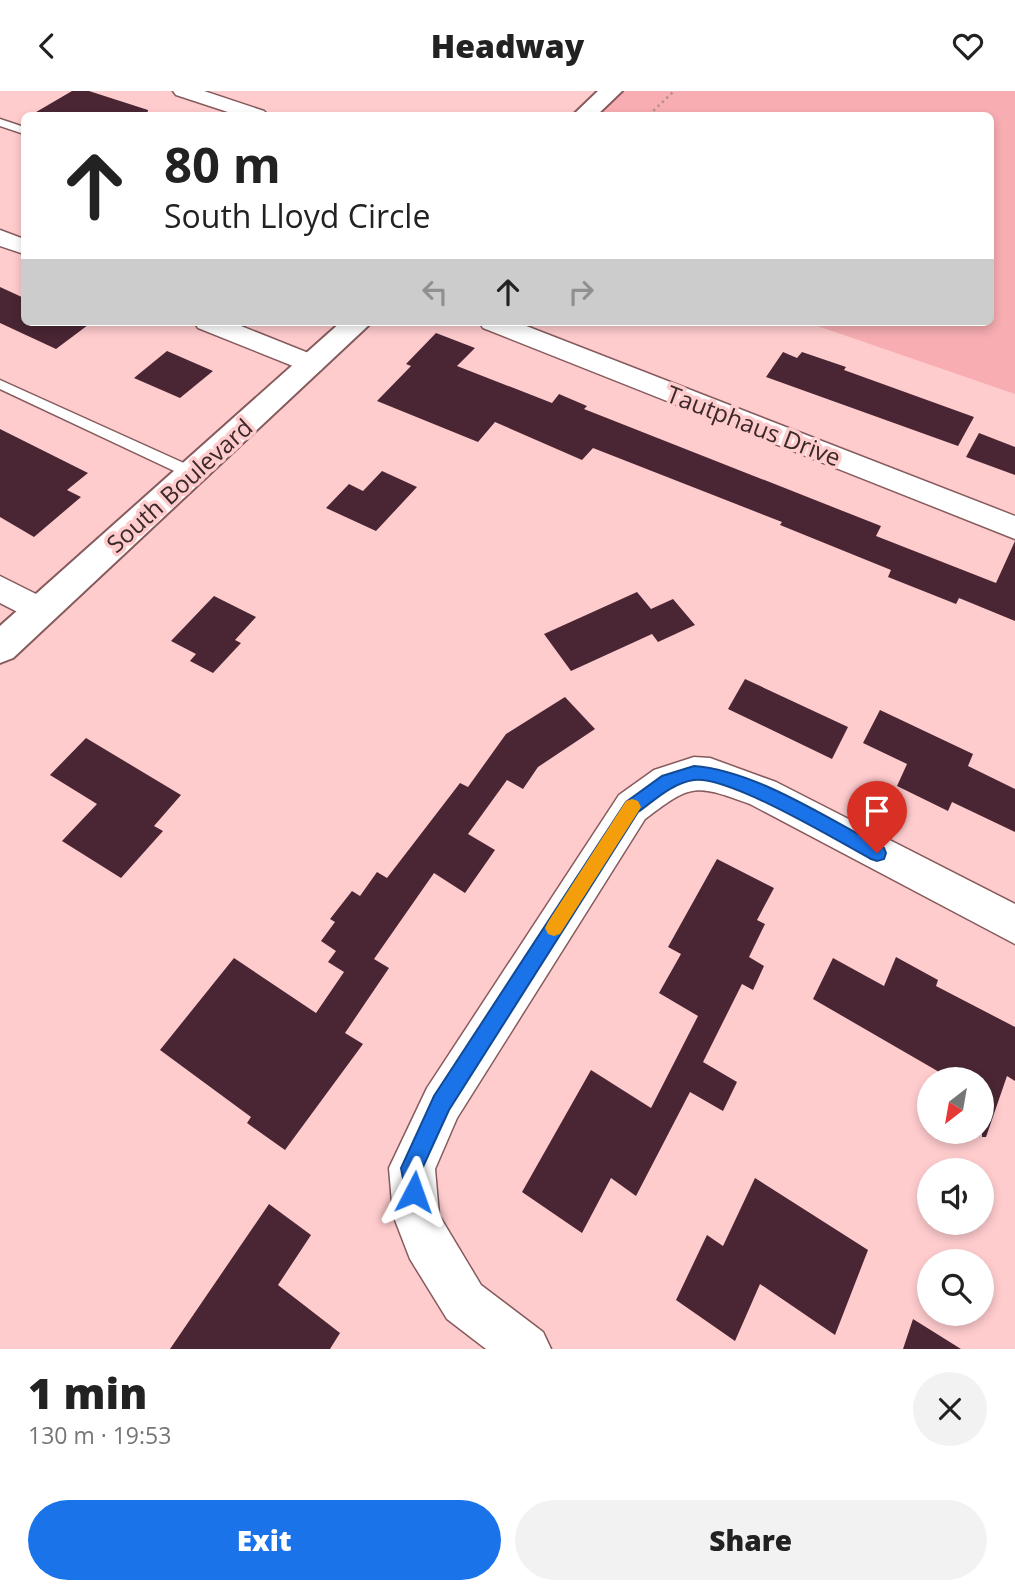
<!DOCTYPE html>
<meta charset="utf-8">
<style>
body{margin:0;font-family:"Open Sans",sans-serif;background:#f2f2f2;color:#222;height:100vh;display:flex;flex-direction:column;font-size:26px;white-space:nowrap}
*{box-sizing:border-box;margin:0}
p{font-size:23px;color:#767676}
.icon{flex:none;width:38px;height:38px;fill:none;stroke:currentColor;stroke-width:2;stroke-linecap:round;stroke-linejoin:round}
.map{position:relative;height:1258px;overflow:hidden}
.panel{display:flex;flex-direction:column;background:#fff;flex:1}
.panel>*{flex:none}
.banner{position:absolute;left:21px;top:21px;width:973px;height:214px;border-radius:10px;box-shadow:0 4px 10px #0003;background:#fff;color:#222;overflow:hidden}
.needle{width:46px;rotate:211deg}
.buttons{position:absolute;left:917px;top:976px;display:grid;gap:14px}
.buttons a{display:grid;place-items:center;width:77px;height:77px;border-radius:50%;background:#fff;box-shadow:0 4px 10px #0003;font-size:35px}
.pin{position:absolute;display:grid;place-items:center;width:60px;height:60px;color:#fff;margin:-72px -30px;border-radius:50% 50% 50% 0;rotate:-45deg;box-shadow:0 0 7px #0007}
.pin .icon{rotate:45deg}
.me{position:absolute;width:77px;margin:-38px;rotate:4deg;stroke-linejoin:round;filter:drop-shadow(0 0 5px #0008)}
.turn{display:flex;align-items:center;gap:24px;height:147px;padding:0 28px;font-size:32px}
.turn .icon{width:91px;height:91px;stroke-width:2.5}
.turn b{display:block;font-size:49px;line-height:60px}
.lanes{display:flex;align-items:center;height:66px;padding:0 28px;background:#0003;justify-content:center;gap:35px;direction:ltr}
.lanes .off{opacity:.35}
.round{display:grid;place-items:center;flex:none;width:74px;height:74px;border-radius:37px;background:#f2f2f2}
.headline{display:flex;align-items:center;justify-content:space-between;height:119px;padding:0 28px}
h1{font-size:42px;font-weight:800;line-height:52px}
.primary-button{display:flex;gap:14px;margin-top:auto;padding:14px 28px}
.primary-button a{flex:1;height:80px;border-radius:42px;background:#1a73e8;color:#fff;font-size:28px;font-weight:800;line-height:80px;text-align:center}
.primary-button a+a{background:#f2f2f2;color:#222}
header{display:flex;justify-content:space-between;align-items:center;height:91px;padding:0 28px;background:#fff;font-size:32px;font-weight:800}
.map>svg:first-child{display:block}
.green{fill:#f7adb2}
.building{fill:#4a2634}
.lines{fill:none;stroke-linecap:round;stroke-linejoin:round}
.service-casing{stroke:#865b5d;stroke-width:3}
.minor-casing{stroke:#865b5d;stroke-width:3}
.tertiary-casing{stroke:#865b5d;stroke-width:4}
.path{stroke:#b68f91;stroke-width:2.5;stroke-dasharray:2.5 3.5;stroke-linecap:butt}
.service{fill:#fff;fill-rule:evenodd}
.minor{fill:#fff;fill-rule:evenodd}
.tertiary{fill:#fff;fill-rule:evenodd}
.route{fill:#1a73e8;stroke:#114b97;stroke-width:2}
.slow{fill:#f59e0b}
.labels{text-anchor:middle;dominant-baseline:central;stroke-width:7;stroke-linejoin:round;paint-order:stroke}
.street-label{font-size:24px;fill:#3b2829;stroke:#ffccce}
</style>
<header><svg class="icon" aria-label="back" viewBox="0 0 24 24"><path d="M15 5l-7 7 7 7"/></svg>Headway<svg class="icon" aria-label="heart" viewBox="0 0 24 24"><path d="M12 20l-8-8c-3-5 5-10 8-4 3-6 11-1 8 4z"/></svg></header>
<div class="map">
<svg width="1015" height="1258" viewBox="0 0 1015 1258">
<rect width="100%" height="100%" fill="#ffccce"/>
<!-- green -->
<path class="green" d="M611,0h404v303l-209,-72h184v-207h-406z"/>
<!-- building -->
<path class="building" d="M72,0h17l59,19 -1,5h-116z
M0,196l24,11v24h68l-36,27 -56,-26z
M436,242l39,15 -18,18 95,37 7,-9 28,12 -3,3 297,117 -5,10 120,47 19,-42v80l-56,-23 -3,6 -68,-27 3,-7 -111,-45 2,-3 -189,-74 -11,12 -87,-38 -17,20 -101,-41 34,-35 -5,-2z
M167,260l46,20 -33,27 -46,-20z
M783,261l14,6 5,-6 44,15 -2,3 130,47 -16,29 -192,-69z
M0,338l88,44 -21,17 14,7 -47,40 -34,-20z
M979,342l36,14v28l-49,-18z
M382,380l35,16 -41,44 -50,-23 23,-24 14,7z
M637,501l14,17 22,-10 22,26 -37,17 -6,-8 -81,37 -27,-37z
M214,505l42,21 -21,23 6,3 -28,30 -23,-12 6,-7 -25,-13z
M745,588l103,48 -16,32 -104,-50z
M565,606l30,32 -57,38 -15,22 -16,-9 -39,54 27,16 -30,43 -31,-20 -60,86 15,9 -44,65 18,11 -78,106 -38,-27 4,-6 -91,-67 74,-92 82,55 28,-41 -16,-10 8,-11 -15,-10 14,-19 -5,-3 22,-28 8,5 17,-24 10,6 73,-95 8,4 38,-53z
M880,619l93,44 -5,12 47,23v43l-63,-30 -4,9 -51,-25 10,-22 -44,-21z
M86,647l95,57 -27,31 9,5 -42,47 -59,-37 35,-37 -47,-29z
M717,768l57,29 -17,32 8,4 -16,33 15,9 -11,24 -11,-6 -39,78 34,20 -14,29 -33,-19 -54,104 -25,-18 -29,55 -60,-41 69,-122 60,38 47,-92 -39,-23 22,-39 -13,-7z
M896,866l42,23 -2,6 79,41v54l-8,-5 -21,61h-4v-57h-29l-140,-81 20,-41 51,28z
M755,1087l113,72 -33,85 -75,-51 -25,57 -59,-41 31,-65 16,11z
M269,1113l42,31 -33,50 62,48 -10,16h-160z
M913,1228l48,30h-58z"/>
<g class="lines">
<!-- service casing -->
<g class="service-casing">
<path id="service" d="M0,28l24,8v7l-24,-8z
M0,289l197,89 2,4 -2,4h-10l-187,-88z"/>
</g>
<!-- minor casing -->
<g class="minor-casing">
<path id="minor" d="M173,0h31l60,20 4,4h-31l-61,-20z
M0,139l24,9v15l-24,-8z
M194,231h37l90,36 4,6 -4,6 -9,3 -9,-3 -105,-42z
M479,231h37l499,194v23l-532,-211z
M0,485l52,26 5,9 -5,9 -11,4 -41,-21z
M694,666l16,1 66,24 239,122v40l-265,-140c-55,-20 -58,-21 -105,15l-188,299 -22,51 4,46 42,70 62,47 8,17h-65l-39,-30 -37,-60 -17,-44 -4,-47 38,-80 192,-293 35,-25z"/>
</g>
<!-- tertiary casing -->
<g class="tertiary-casing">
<path id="tertiary" d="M598,0h24l-25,24h-24z
M341,231h31l-359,336 -13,5v-37z"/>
</g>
<!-- path -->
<path class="path" d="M649,24l25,-24"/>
<!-- service -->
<use href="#service" class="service"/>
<!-- minor -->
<use href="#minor" class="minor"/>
<!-- tertiary -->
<use href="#tertiary" class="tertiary"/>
</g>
<!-- route -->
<path class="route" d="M694,675c63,5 134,53 190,82l2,5 -2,6 -7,2 -6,-2c-35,-19 -141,-83 -177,-79 -22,3 -39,20 -56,32l-189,298 -27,59 2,23 -3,7 -7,3 -7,-3 -6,-31 33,-72 192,-294 36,-26z"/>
<!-- slow -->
<path class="slow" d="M632,708l6,2 3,6 -3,5 -78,122 -6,2 -6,-2 -3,-6 3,-6 78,-121z"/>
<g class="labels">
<!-- street labels -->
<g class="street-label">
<text transform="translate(754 334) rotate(21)">Tautphaus Drive</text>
<text transform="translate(179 394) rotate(-42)">South Boulevard</text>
</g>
</g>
</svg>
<div class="buttons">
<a><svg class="needle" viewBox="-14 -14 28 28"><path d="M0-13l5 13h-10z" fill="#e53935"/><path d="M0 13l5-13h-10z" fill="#767676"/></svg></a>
<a><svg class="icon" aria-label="sound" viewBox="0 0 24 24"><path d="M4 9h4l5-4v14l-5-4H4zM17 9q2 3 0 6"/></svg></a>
<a><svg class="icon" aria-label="search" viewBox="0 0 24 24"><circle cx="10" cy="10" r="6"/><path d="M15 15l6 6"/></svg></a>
</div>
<div class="pin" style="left:877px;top:762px;background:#d93025"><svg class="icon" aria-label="arrive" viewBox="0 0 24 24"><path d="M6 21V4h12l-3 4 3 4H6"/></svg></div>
<svg class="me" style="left:414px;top:1101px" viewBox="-20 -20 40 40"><path d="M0-17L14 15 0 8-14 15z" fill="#1a73e8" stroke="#fff" stroke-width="4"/></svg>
<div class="banner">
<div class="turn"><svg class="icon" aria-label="ahead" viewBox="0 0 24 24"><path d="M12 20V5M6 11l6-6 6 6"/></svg><div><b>80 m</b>South Lloyd Circle</div></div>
<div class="lanes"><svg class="icon off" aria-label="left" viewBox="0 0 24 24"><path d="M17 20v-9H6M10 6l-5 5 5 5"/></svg><svg class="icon" aria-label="ahead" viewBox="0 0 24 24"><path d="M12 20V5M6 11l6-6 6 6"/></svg><svg class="icon off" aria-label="right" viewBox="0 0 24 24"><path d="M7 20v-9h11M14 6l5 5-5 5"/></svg></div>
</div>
</div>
<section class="panel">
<div class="headline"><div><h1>1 min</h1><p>130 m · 19:53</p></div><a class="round"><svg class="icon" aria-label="close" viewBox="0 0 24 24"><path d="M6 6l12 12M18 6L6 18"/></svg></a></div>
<div class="primary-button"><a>Exit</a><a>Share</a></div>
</section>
